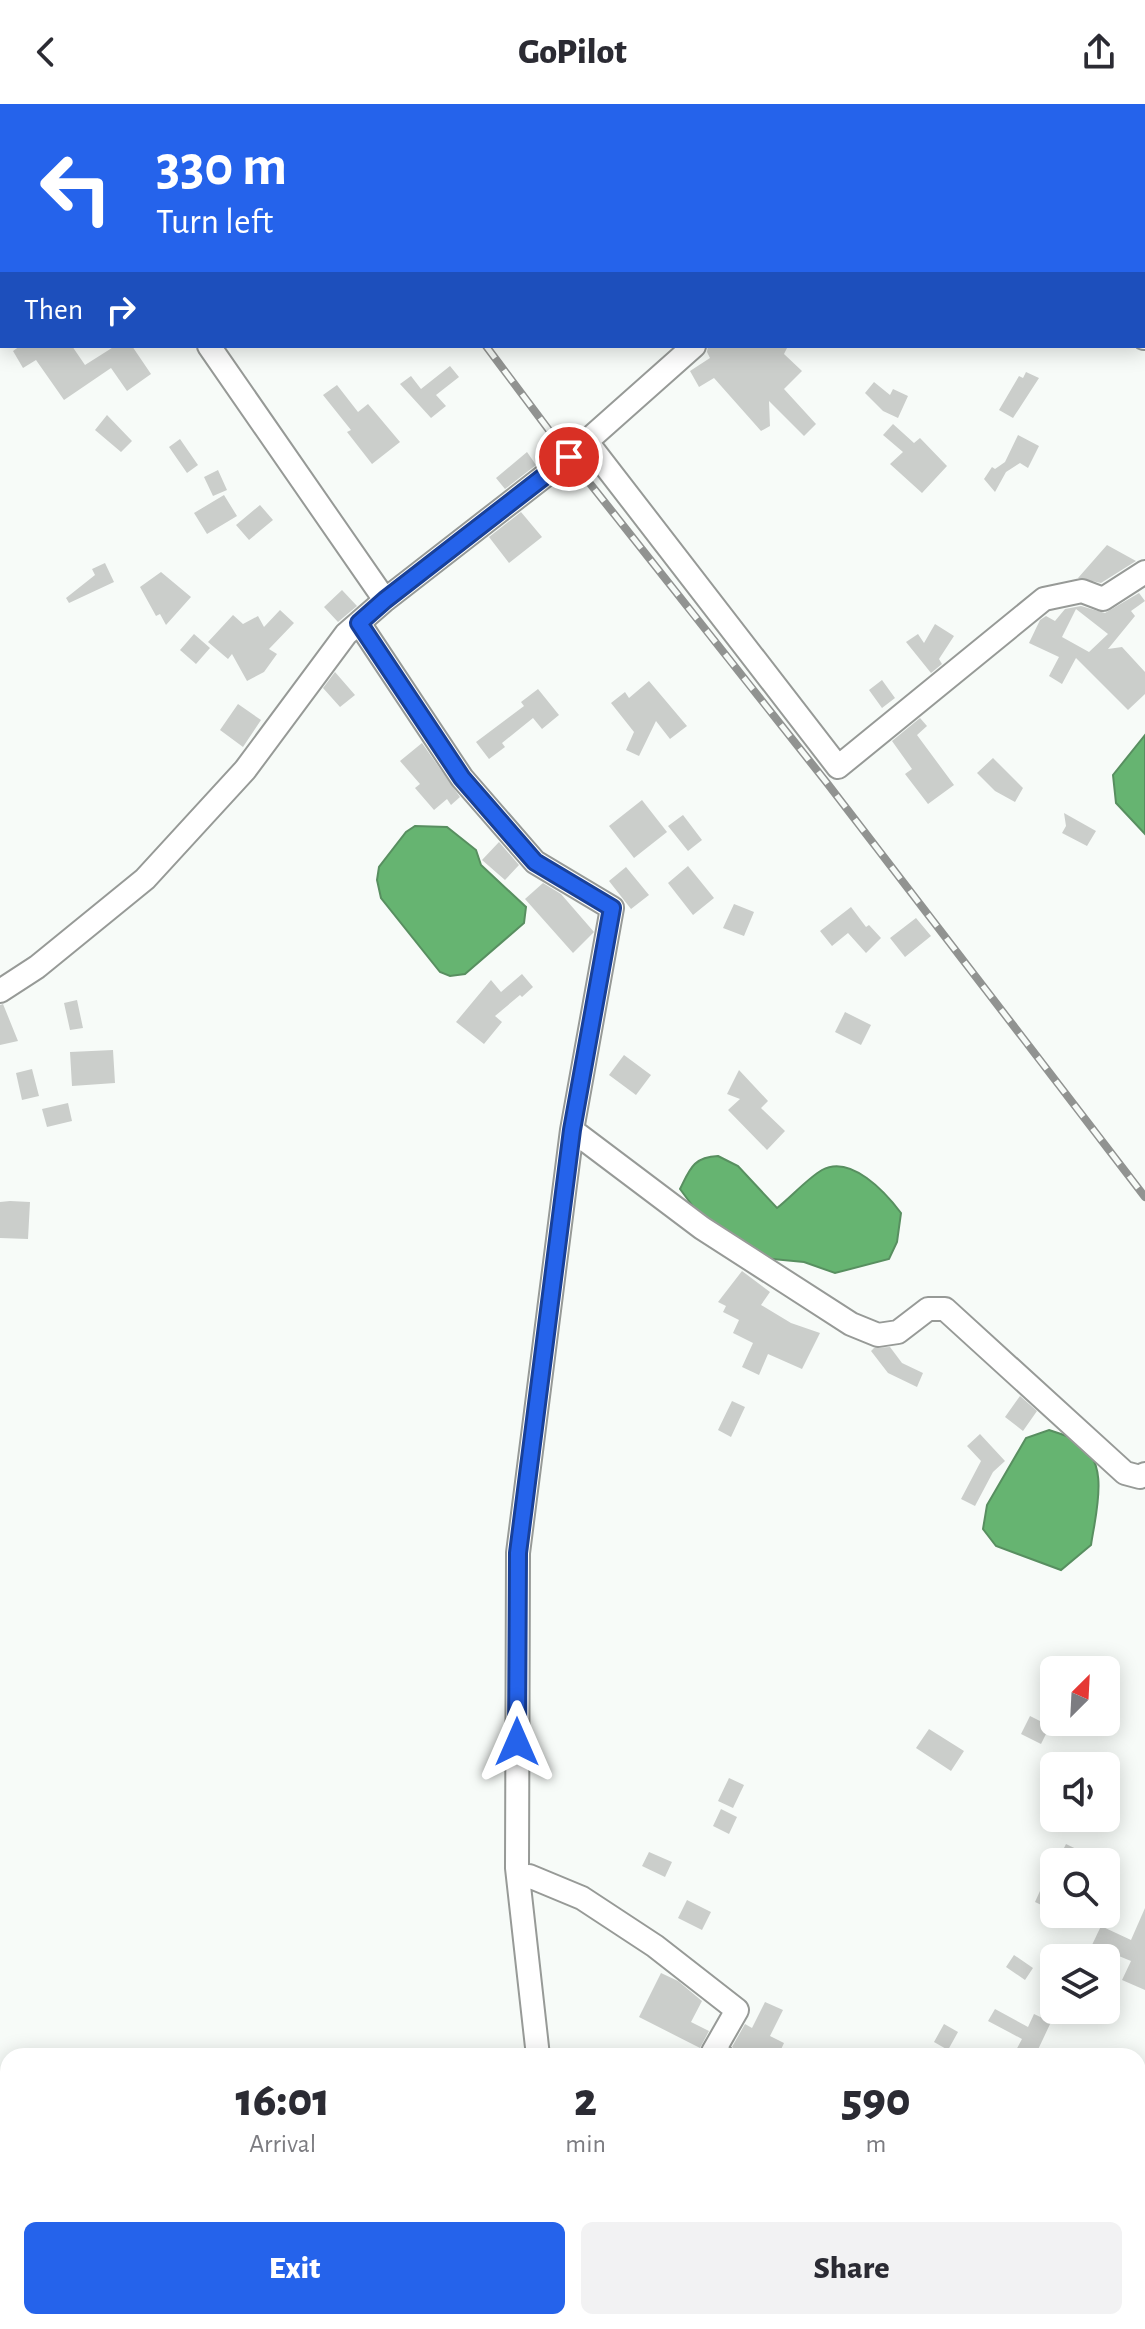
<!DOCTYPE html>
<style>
body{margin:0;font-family:"Alegreya Sans",sans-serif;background:#f2f2f3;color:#2b2b33;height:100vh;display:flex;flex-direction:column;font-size:30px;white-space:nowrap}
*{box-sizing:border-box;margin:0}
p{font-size:26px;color:#7c7c81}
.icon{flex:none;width:44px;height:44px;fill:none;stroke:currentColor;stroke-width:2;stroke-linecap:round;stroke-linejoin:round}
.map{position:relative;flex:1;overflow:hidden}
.sheet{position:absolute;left:0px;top:1944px;width:1146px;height:282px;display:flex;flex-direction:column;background:#fff;border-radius:24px 24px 0 0;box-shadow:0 4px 20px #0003}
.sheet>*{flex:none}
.banner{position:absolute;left:0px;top:0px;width:1146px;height:244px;box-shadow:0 4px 20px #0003;background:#2563eb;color:#fff;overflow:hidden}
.needle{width:52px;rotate:24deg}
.tools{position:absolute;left:1040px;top:1552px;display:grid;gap:16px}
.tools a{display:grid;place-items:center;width:80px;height:80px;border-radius:12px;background:#fff;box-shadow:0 4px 20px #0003;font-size:40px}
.pin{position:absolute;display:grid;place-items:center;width:68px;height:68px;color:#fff;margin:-34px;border:4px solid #fff;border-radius:50%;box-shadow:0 2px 8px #0007}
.me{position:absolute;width:88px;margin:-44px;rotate:0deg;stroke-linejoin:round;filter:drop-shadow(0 0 6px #0008)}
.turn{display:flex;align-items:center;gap:28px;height:168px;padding:0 24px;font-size:36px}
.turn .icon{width:104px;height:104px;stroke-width:2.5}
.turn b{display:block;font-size:56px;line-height:68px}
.then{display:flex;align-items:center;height:76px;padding:0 24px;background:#0003;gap:16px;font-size:30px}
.eta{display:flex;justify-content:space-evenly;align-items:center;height:136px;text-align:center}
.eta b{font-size:48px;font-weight:800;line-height:56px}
.primary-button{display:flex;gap:16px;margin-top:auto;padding:16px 24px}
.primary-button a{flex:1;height:92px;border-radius:12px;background:#2563eb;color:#fff;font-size:32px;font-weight:800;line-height:92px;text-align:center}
.primary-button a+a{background:#f2f2f3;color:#2b2b33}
header{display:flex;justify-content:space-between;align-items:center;height:104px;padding:0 24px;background:#fff;font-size:36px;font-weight:800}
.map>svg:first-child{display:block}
.water{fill:#66b471;stroke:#588f60;stroke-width:2}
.building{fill:#cbcecb;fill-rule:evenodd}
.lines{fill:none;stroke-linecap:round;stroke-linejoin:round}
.minor-casing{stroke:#979a97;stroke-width:26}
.minor{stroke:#fff;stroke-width:22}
.rail-casing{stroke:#919391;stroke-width:8}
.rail{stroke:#f7fbf8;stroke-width:5;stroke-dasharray:15;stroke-linecap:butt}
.route-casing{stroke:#184099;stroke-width:20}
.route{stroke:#2563eb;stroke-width:14}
</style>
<header><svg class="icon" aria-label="back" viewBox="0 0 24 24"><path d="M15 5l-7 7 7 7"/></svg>GoPilot<svg class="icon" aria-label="share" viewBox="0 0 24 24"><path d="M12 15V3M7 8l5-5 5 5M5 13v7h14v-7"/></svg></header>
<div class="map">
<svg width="1145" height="2225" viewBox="0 0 1145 2225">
<rect width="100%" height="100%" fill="#f7fbf8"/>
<!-- water -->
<path class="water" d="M1145,631v99l-29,-31 -3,-28z
M415,722l32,1 29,23 5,15 45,42 -2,16 -59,51 -15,2 -10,-4 -59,-74 -4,-18 2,-13 27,-35z
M718,1052l20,10 39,42c14,-11 31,-30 45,-38 29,-16 64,23 79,43l-4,29 -8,17 -54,14 -31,-11 -54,-5 -44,-33 -26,-35c10,-20 13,-32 38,-33z
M1049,1326c8,3 17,5 25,9 38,20 22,72 17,106l-30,25 -65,-24 -13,-17 4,-24 39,-67z"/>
<!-- building -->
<path class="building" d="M20,242h52l13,19 30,-19h17l19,28 -24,17 -16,-23 -47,32 -28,-40 -13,8 -10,-17z
M708,242h80l-4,8 18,17 -18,18 32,35 -12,12 -35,-35 1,25 -9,5 -47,-53 -15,9 -9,-16 20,-13 -3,-6z
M450,262l9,11 -23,18 10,11 -15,12 -31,-34 11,-8 10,13z
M1026,268l13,6 -26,40 -14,-8 20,-34 4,2z
M874,278l16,13 3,-6 15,7 -10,22 -15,-7 -18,-18z
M337,281l21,27 10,-8 32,38 -28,22 -25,-32 4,-2 -28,-35z
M107,311l25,26 -11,11 -26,-22z
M893,320l21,19 6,-5 27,28 -25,27 -32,-29 13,-12 -20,-17z
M1018,331l21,11 -11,22 -8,-5 -14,9 -11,20 -11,-13 8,-12 3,2 10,-7z
M180,335l18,26 -11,8 -18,-26z
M527,348l9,13 -31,24 -9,-11z
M218,366l9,20 -14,6 -9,-19z
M224,391l13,21 -30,18 -13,-21z
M260,401l13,15 -24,20 -13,-15z
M521,408l21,25 -33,26 -20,-26z
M1107,441l29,16 -35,22 -23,-5z
M105,459l9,19 -45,21 -3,-5 29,-23 -3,-6z
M161,468l30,25 -25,28 -6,-11 -4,2 -16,-29z
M342,486l15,16 -19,16 -14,-15z
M1139,489l6,8 -14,10 4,5 -27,33 14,-2 23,25v22l-17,16 -52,-52 -14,26 -13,-8 10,-19 -30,-14 11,-23 6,-4 9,5 10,-12 16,-3 24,7zM1076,505l32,25 -19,18 -27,-15z
M280,506l14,13 -25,26 8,5 -13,18 -17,9 -15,-27 -4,5 -20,-17 25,-27 10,9 15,-8 6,11z
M935,520l19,12 -15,23 3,5 -11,9 -25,-31 12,-8 6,9z
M194,530l16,14 -14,16 -16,-14z
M335,568l20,23 -15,12 -17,-19z
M882,576l13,18 -13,10 -13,-18z
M649,577l38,45 -17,13 -14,-18 -17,35 -13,-6 8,-18 -23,-29 14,-11 4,6z
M538,585l21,26 -17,14 -9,-11 -31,25 3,4 -16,12 -13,-17 48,-36 -3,-4z
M238,600l23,16 -18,27 -23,-17z
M920,614l7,8 -10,9 37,50 -26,19 -23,-30 7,-5 -20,-28z
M422,639l38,54 -9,8 -4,-6 -13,11 -19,-22 5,-4 -20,-23z
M993,654l30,30 -8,14 -20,-11 -18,-18z
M642,696l25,32 -33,26 -25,-32z
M1064,709l32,18 -9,15 -25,-13 4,-7z
M683,711l19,25 -14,11 -20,-25z
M499,738l20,23 -14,15 -23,-20z
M688,762l26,32 -21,17 -25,-32z
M626,763l23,28 -18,14 -22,-28z
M543,779l18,11 33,38 -21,21 -48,-54z
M734,800l20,8 -10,24 -21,-8z
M851,803l15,20 3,-2 12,13 -15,15 -18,-20 -16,13 -12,-15z
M916,814l15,18 -26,21 -15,-19z
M522,870l11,13 -11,10 -2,-2 -25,21 7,6 -18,22 -28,-22 35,-42 10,12z
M77,896l6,28 -13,2 -6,-27z
M3,900l15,37 -18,4v-40z
M845,908l26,13 -10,20 -26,-13z
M113,946l2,33 -43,3 -2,-34z
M624,951l27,20 -15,20 -27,-20z
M32,965l7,27 -17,4 -6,-27z
M739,966l29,31 -7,7 24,23 -18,19 -39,-40 12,-11 -13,-5z
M68,999l4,18 -25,6 -5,-18z
M10,1097l20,1 -2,37 -28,-1v-36z
M742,1167l28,21 -9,13 30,18 29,10 -18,36 -34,-15 -9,21 -17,-8 11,-24 -20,-10 6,-13 -16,-8 3,-6 -8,-4z
M890,1243l12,16 21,10 -6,14 -29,-14 -17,-22 3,-3z
M1020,1292l17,15 -14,20 -18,-14z
M732,1297l13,6 -14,30 -13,-7z
M980,1330l25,27 -12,11 -18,34 -14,-7 20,-38 -14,-15z
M1030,1612l20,10 -9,18 -20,-10z
M929,1625l35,22 -13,20 -35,-23z
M729,1674l15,7 -11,23 -15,-7z
M721,1705l16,8 -8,17 -16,-8z
M1066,1740l37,18h-46z
M649,1748l23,10 -7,15 -23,-11z
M1054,1756v51l-19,-9z
M687,1796l24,12 -9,18 -24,-12z
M1145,1804v82l-23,-10 9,-19 -39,-16 9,-19 30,14z
M1014,1851l19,13 -8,12 -19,-13z
M661,1869l17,8 24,20 -11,21 18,9 -9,17 -61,-31z
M765,1898l18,8 -13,26 14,7 -6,13h-33l-13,-9 13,-23 7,4z
M995,1905l33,18 6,-13 17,8 -16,34h-22l9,-17 -34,-18z
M944,1920l14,8 -10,18 -14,-8z"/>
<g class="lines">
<!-- minor casing -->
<g class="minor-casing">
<path id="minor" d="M962,2l2,-2
M0,11l2,1
M1144,51l1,-1
M1144,234h1
M209,242l176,254
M587,338l251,325 206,-168 38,-8 21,8 42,-27
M359,519l103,155 73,84 77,46 -40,222 -54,423 -1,315 21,188
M0,887l37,-24 108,-88 100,-109 101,-136 39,-34 184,-143 125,-111
M572,1026l130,98 149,96 27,11 20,-3 30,-23h17l180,164 15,4 5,-3
M529,1772l53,22 73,48 82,64 -24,42 9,4
M1138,2014l7,2
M577,2218l1,7
M784,2225l4,-7"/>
</g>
<!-- minor -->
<use href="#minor" class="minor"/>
<!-- rail casing -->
<g class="rail-casing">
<path id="rail" d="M306,0l1,2
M486,242l83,111 258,326 318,414"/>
</g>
<!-- rail -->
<use href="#rail" class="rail"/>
</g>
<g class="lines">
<!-- route casing -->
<g class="route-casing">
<path id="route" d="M517,1638l1,-189 54,-423 40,-222 -77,-46 -73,-84 -103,-155 26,-23 184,-143"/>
</g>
<!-- route -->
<use href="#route" class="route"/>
</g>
</svg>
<div class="tools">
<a><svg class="needle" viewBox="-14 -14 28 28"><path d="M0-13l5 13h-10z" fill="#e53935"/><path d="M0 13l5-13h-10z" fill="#7c7c81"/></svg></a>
<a><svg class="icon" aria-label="sound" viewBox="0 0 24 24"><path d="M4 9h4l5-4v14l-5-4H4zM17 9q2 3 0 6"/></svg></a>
<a><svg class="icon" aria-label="search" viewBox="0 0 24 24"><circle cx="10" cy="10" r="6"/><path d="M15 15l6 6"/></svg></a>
<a><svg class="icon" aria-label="layers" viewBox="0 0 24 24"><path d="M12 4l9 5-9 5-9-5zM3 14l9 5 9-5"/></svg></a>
</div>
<div class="pin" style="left:569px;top:353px;background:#d93025"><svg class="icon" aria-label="arrive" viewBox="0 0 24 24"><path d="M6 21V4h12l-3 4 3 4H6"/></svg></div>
<svg class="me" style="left:517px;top:1638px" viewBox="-20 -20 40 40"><path d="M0-17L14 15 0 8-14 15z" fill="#2563eb" stroke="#fff" stroke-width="4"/></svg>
<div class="banner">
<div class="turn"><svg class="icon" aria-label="left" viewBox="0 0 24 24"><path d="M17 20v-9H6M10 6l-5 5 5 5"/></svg><div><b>330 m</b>Turn left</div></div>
<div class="then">Then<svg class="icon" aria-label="right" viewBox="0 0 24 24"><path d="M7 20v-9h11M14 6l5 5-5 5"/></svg></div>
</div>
<section class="sheet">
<div class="eta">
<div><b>16:01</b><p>Arrival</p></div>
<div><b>2</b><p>min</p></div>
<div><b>590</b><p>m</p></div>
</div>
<div class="primary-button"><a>Exit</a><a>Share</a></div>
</section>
</div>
